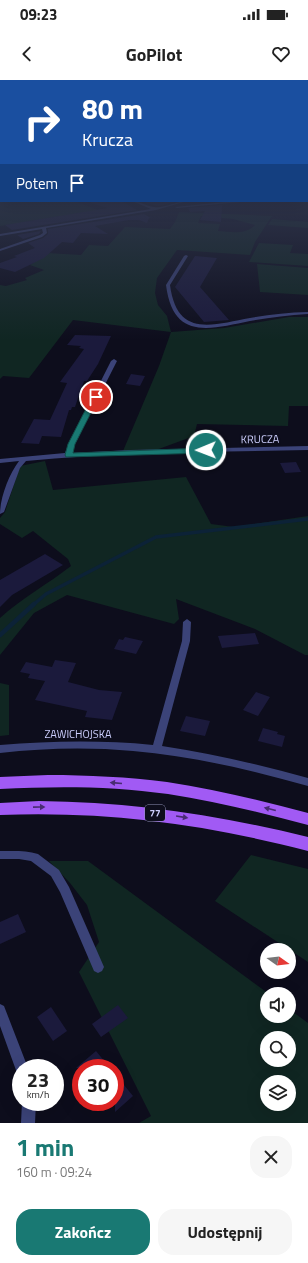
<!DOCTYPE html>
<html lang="pl">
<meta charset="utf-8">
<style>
body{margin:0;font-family:"Titillium Web",sans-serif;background:#f6f6f6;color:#222;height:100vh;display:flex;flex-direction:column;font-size:15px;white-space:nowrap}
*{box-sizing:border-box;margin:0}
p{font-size:13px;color:#767676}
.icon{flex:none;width:22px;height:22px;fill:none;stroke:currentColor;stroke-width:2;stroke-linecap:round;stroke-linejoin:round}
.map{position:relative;height:1043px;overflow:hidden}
.sheet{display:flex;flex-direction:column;background:#fff;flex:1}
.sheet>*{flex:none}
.guide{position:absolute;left:0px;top:0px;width:308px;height:122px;box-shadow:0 4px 16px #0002;background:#1a4fa0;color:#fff;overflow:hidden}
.needle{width:26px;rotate:104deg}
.tools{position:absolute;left:260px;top:863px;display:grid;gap:8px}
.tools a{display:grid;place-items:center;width:36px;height:36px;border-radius:50%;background:#fff;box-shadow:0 4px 16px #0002;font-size:20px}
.speed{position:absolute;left:12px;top:979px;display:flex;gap:8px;font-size:20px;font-weight:700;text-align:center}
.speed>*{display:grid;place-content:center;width:52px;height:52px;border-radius:50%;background:#fff;box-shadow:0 4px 16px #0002;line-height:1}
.speed small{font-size:10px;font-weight:400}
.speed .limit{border:6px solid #d22;background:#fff;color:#111}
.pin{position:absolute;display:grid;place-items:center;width:34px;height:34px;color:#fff;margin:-17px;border:2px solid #fff;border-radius:50%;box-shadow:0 1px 4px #0007}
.me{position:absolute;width:44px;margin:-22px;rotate:269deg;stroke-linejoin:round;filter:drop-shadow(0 0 3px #0008)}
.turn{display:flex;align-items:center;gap:14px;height:84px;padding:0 16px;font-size:18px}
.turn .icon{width:52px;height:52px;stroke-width:2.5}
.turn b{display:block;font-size:28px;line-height:34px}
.then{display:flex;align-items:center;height:38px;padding:0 16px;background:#0003;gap:8px;font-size:15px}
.round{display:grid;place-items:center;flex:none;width:42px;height:42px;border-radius:16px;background:#f6f6f6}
.overview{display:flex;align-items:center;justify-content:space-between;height:68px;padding:0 16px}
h1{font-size:24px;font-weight:700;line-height:30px;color:#197973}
.cta{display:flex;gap:8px;margin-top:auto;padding:8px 16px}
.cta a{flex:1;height:46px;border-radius:16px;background:#197973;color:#fff;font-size:16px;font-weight:700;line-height:46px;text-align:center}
.cta a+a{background:#f6f6f6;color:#222}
.status{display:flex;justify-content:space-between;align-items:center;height:28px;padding:0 20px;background:#fff;direction:ltr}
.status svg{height:11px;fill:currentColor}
header{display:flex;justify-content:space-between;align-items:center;height:52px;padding:0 16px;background:#fff;font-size:18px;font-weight:700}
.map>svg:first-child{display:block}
.green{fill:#102622;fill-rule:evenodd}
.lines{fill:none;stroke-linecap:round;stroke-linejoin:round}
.stream-far1{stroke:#0c2237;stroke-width:3.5}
.stream{stroke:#0c2237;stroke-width:4.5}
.building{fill:#1b1a3c}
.street{fill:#3b4378;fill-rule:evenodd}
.primary{fill:#a15af4;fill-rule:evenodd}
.oneway{fill:#482c72}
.route{fill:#197973;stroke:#104f4b}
.labels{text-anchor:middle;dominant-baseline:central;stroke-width:4;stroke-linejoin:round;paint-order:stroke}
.shield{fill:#0d0d1c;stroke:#9394b9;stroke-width:1}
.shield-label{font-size:10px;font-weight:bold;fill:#cccefc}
.street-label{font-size:11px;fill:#cccefc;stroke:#0d0d1c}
</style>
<div class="status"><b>09:23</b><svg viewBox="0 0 49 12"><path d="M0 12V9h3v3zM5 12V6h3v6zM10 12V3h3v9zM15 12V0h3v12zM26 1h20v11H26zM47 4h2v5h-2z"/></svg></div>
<header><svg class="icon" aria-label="back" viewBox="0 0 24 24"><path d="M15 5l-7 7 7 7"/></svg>GoPilot<svg class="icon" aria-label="heart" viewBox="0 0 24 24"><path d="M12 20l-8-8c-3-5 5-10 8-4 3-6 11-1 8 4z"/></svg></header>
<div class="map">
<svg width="308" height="1043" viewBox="0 0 308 1043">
<rect width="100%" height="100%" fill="#0d0d1c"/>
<!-- green -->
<path class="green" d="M0,114l1,7h73l24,9 -98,16z
M179,132l93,4 -17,26 -5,13 -73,-5 -20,28 -2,15 3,12 9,11 4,16 53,-4 65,-11h19v89h-19l-1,20 -91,-2 -3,12 -38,14 -33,1 36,-85 12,-34 -98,-12 -44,58 -26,-2 -3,3v-94l6,1 21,-6 -2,-2 19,-8 -14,-5 17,-12 34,2 8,-10 19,1 17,-19 45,2 5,-7zM201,136l32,3 22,6c-9,10 -24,7 -37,6l2,-7 -22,-1z
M272,139l36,3v6l-40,-3z
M259,163l34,2 -3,8 18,1v12l-59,-4z
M257,184l51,4v27l-48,-3z
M45,381l8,29 133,-13 25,47 23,3 74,-11v139h-3l-50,-26 -79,-30 3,20 -5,5 -107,-29 -33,18 -34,42v-37c22,-20 48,-34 71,-52l-3,-7 -35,-28 -11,7 -22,-14v-6l5,-6 15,-46z
M0,603l9,2v50l-9,1z
M251,775l57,14v93l-93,-61z
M49,781h39l181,133h-2v22h22v-7l19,14v100h-169l12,-7 -72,-144 20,-30 -12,-37 -17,-22zM267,958h22v22h-22zM267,1002h22v22h-22z"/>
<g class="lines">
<!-- stream-far1 -->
<path class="stream-far1" d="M33,525l13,-11 110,-57 152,-18"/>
<!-- stream -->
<path class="stream" d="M0,555l34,-31"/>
</g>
<!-- building -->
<path class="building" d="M91,121h30l16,9 -125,20 -7,-5 103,-17 -17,-5z
M146,121h32l-20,5 -12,-3z
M222,125l-1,17 -21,-2 5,-9 -15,1 -2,-4z
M144,134l7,4h-2l-2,5 -8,-3h-10l-34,6 13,8 -27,-1 -8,10 -11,-1 -18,16 -29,14 -15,-4v-5l17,-6 -3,-1 21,-8 -7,-5 15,-5 5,-4v-5z
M41,151l-2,3 -16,5 -6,-4z
M195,176l22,2 -17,29 29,33 -25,2 -29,-35z
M75,255l36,1 -13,28 -11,17h-3l-9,26h-3l-1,3h-2l-8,27 -19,-1 -3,8 -18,-1 13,-24 16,1 17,-37 -7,-1 24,-33 -5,-1 2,-2 -14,-1z
M131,294l14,2 -5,10 -14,-2z
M296,382l5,10 -16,1 -5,-10z
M45,474l18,11 -51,30 -12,12v-27z
M255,553l4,11 -37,4 -4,-12z
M125,557l18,4 -7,13 -22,-5 5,-10 4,1z
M55,580l21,3 -8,19 31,8 23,2 -10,28 -27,-3 2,-6 -52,-11 10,-19 -17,-3 2,-4 -10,-2 6,-10 26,5z
M256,612l14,5 -12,19 -15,-6z
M186,636l24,5 -5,15 -25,-5z
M263,648l15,4 -1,2 8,2 -3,11 -24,-6z
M18,834l8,18 -26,12v-22z
M118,925l10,13 -27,19 -9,-13z
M51,927l16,24 -14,10 -16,-24z
M96,971l14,17h-34z
M115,994l18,22 -18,16z"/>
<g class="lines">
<!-- street -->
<path class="street" d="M307,119h1v2h-1z
M132,121c8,0 14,5 22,6 9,2 23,-6 33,-6l-31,9 -110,18 1,5 -5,4 -42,14v-2l40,-14 3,-2 -1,-4 -42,7v-2l151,-25z
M235,121h15l-73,7 -2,-1z
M186,175l2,1 -18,29c7,53 42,40 80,33 19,-3 38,-6 58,-6v2c-20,1 -39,4 -58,7 -40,8 -77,20 -84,-36l18,-29z
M114,279l3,2 -42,83 -3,9 58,-3 178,-4v4c-94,2 -188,2 -282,11l-6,7 -16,44 -4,2c0,-16 9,-40 19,-53l-19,2v-4l65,-6 4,-9 42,-83z
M187,539l4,3 -1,19 -28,105c49,7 98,19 146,32v8c-57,-16 -116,-30 -175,-35 -44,-4 -89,-3 -133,2v-8c51,-4 101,-5 153,0l29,-104 1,-19z
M0,771c12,0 26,-1 38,3l21,16 10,17 35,80 -2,4 -4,2 -4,-2 -34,-79 -9,-16 -20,-15 -12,-2h-19z
M0,924l4,2 24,62h-7v6l-4,-1 -17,-47z
M22,1022h14l-1,21h-14z"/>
<!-- primary -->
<path class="primary" d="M48,695c40,0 80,2 119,7 48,7 95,19 141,31v12c-46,-12 -93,-24 -140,-31 -56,-8 -112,-8 -168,-5v-12z
M39,721c93,1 179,14 269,36v14c-105,-27 -199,-40 -308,-36v-12z"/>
</g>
<!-- one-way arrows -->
<defs><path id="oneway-solid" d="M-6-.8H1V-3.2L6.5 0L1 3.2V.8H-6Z"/></defs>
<g class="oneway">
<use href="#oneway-solid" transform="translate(116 703) rotate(-175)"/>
<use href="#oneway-solid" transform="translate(39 727) rotate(-1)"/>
<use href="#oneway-solid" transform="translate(270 729) rotate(-166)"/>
<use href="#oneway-solid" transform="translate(182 737) rotate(9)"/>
</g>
<!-- sky -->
<linearGradient id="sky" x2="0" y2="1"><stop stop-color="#07070f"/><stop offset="0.44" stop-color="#2f354b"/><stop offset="1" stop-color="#2f354b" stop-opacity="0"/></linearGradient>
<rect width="308" height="260" fill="url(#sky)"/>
<!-- route -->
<path class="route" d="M93,315l6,2 -24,47 -2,9 133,-5 3,2 -3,3 -140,4 -1,-2 3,-11z"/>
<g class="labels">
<!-- shield labels -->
<rect class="shield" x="145" y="725" width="20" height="16" rx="3"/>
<g class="shield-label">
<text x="155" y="733">77</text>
</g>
<!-- street labels -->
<g class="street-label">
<text transform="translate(260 359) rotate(-1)">KRUCZA</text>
<text x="78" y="654">ZAWICHOJSKA</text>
</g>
</g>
</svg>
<div class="tools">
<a><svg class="needle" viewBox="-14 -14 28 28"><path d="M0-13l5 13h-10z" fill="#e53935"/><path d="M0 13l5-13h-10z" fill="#767676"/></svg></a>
<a><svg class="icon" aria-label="sound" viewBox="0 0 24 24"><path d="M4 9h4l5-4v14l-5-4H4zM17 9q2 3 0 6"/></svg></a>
<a><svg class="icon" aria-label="search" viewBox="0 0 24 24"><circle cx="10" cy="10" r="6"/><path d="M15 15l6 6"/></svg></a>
<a><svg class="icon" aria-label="layers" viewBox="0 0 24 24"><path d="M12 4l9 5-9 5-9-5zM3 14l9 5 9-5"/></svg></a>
</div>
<div class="speed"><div>23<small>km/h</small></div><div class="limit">30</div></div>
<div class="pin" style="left:96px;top:317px;background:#d93025"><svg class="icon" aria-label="arrive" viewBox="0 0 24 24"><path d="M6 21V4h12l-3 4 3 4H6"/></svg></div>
<svg class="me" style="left:206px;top:370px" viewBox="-20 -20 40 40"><circle r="17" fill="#197973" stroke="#fff" stroke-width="3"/><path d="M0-11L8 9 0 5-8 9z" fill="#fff"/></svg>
<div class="guide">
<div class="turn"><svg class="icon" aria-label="right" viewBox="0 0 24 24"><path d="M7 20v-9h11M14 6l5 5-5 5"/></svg><div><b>80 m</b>Krucza</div></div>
<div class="then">Potem<svg class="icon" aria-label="arrive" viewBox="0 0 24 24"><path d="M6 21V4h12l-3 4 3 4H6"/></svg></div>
</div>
</div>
<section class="sheet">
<div class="overview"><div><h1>1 min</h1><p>160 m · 09:24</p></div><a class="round"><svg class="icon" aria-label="close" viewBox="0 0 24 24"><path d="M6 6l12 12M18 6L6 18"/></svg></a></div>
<div class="cta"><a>Zakończ</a><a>Udostępnij</a></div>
</section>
